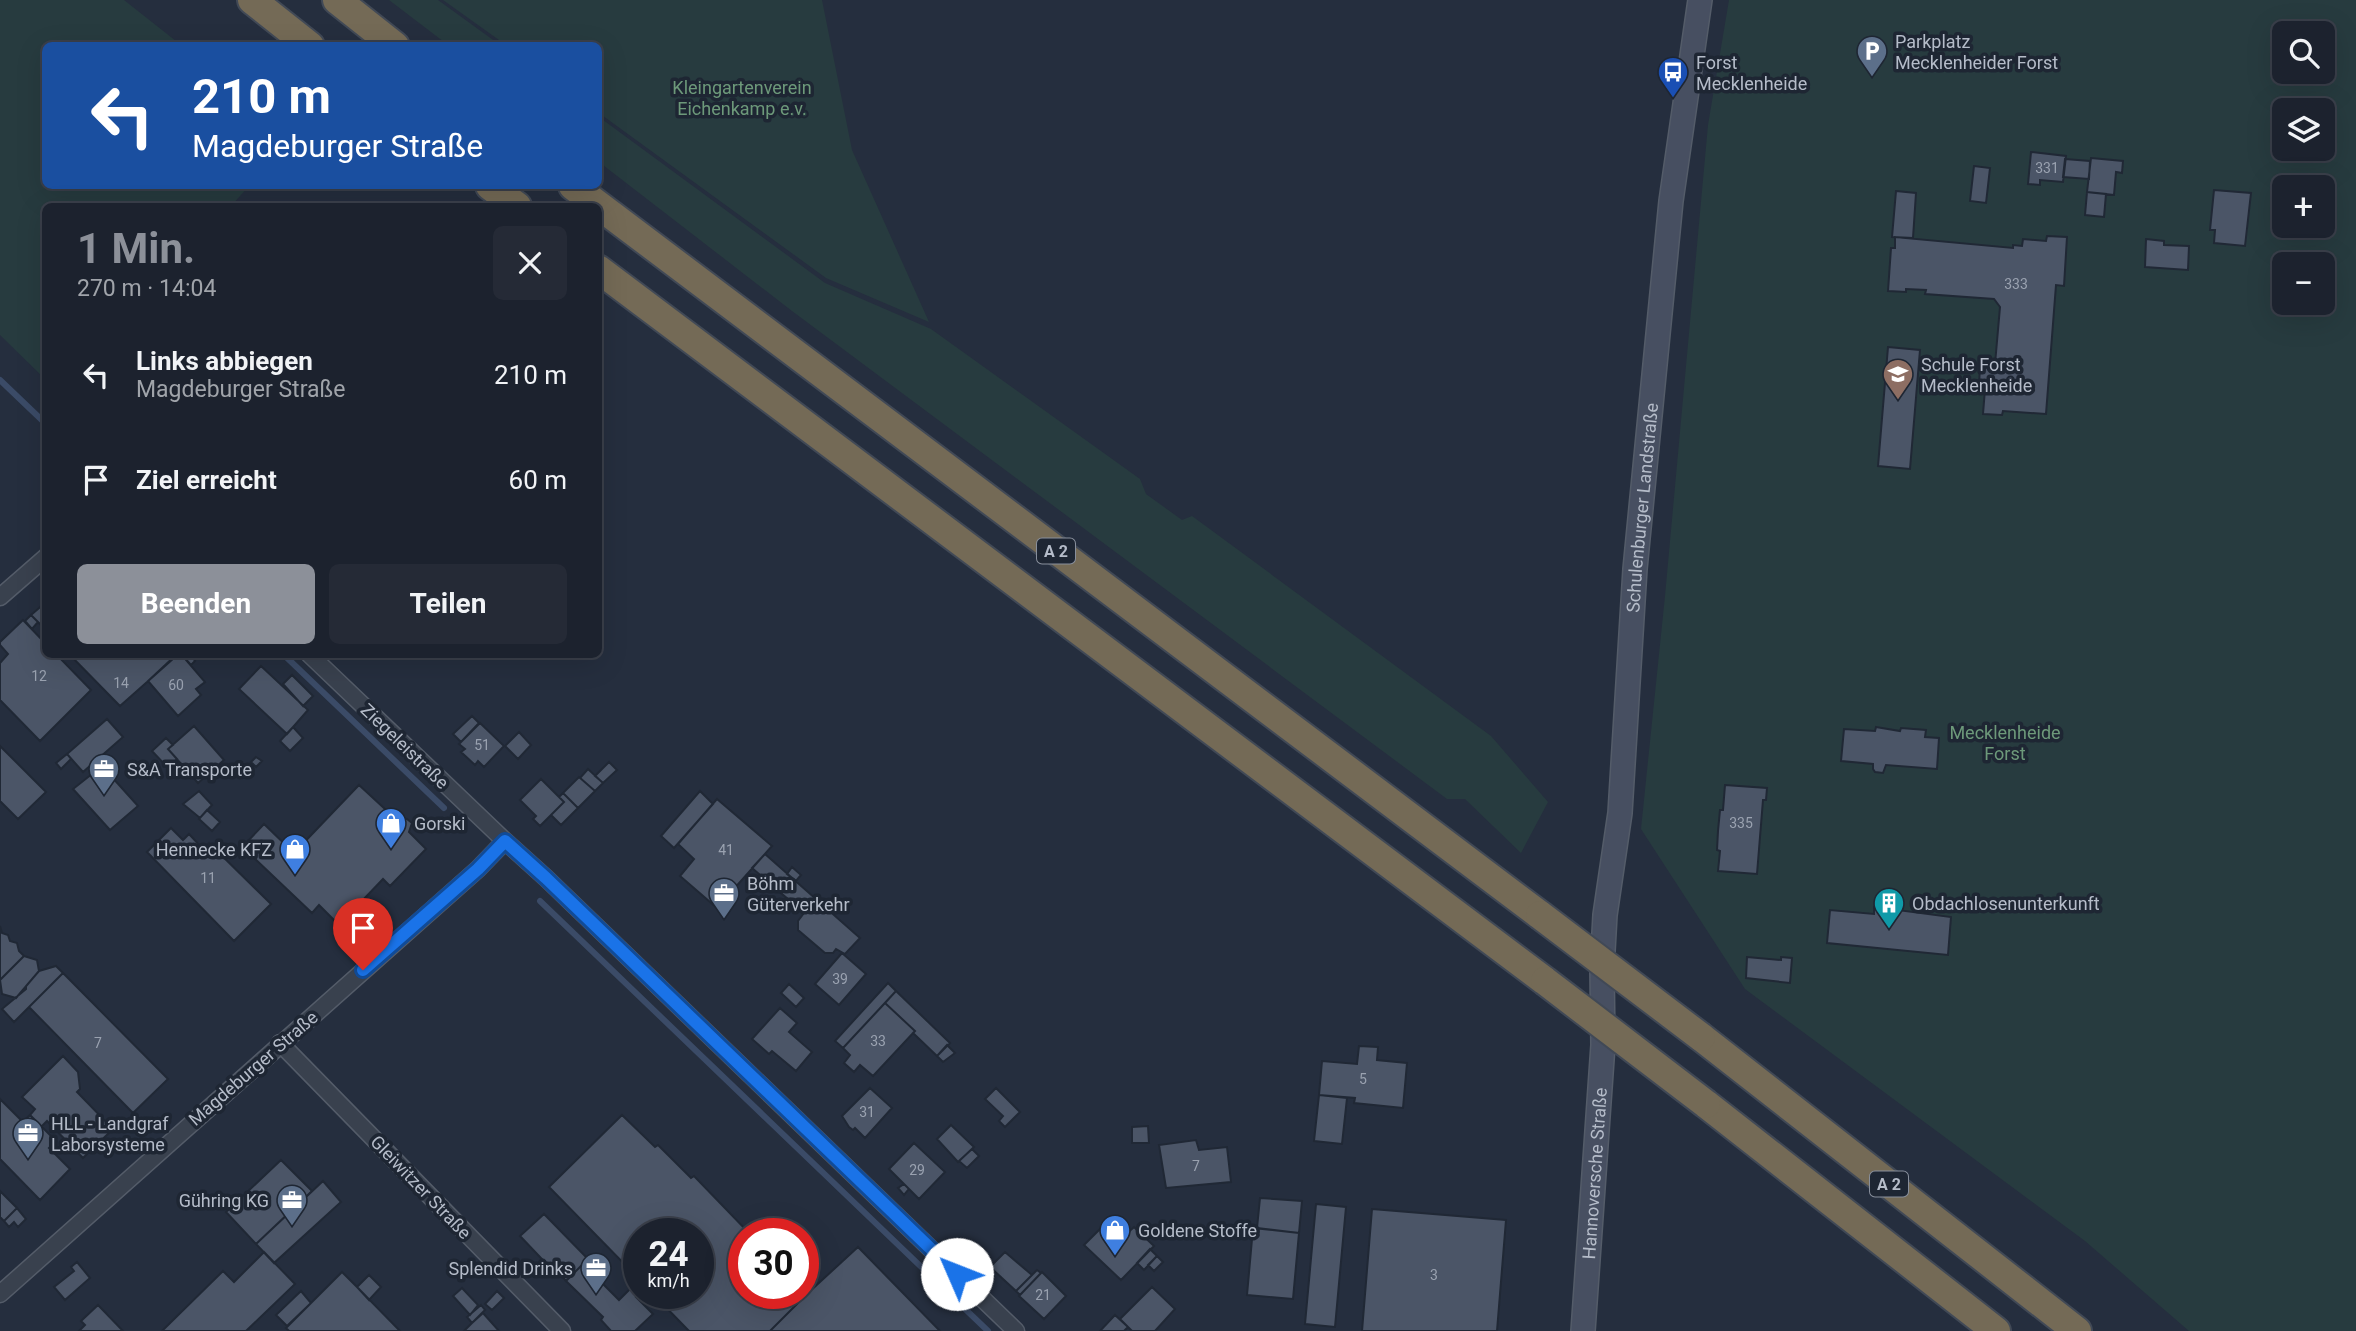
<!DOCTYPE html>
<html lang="de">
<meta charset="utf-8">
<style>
body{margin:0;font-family:Roboto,sans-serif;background:#252a36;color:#f1f3f6;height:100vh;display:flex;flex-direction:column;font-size:26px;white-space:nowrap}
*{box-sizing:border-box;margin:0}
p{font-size:23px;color:#a0a4aa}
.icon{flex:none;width:38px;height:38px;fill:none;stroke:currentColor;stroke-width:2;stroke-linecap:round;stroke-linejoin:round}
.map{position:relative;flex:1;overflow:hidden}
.drawer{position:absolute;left:42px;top:203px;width:560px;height:455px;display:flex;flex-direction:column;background:#1c222e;border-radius:10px;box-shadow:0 7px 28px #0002,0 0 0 2px #3a3f4a}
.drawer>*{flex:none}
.guide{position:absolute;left:42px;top:42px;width:560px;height:147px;border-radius:10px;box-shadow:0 7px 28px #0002,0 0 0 2px #3a3f4a;background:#1a4fa0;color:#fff;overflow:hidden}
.tools{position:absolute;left:2272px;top:21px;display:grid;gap:14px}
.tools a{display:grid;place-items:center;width:63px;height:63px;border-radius:10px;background:#1c222e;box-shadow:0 7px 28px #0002,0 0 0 2px #3a3f4a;font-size:35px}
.speed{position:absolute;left:623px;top:1218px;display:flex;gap:14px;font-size:35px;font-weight:700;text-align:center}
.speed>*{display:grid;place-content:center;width:91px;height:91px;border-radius:50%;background:#1c222e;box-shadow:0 7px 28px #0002,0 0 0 2px #3a3f4a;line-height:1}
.speed small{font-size:18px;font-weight:400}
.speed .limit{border:10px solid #d22;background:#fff;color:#111}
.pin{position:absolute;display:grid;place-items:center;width:60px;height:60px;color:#fff;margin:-72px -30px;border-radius:50% 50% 50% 0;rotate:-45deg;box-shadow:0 0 7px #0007}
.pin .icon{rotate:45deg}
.me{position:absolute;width:77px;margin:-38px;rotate:314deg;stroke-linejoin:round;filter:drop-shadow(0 0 5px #0008)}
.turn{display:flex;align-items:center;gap:24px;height:147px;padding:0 35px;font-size:32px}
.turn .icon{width:91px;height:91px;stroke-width:2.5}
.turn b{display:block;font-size:49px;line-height:60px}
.round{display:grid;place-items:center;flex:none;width:74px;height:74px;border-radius:10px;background:#252a36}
.head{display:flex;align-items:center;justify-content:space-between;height:119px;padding:0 35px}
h1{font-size:42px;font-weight:700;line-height:52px;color:#8c9099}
.action{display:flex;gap:14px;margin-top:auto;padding:14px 35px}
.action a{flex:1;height:80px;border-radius:10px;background:#8c9099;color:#fff;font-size:28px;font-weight:700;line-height:80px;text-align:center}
.action a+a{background:#252a36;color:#f1f3f6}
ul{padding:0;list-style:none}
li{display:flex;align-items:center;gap:21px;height:105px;padding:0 35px}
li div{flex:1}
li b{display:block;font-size:26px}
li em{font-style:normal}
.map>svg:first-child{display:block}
.green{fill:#273b3f;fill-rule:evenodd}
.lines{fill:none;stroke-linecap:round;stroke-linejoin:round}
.stream{stroke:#3b4b67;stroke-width:6}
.building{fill:#4b5567;stroke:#202835;stroke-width:2}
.minor-casing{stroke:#545c69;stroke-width:19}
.secondary-casing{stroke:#545c69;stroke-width:26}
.motorway-casing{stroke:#414956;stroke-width:32}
.minor{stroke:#39414e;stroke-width:16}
.secondary{stroke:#474f61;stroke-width:23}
.motorway{stroke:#746a56;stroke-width:28}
.motorway-bridge-casing{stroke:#414956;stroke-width:32;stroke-linecap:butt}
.motorway-bridge{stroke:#746a56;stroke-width:28}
.route-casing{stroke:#114b97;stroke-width:18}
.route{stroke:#1a73e8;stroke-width:12}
.labels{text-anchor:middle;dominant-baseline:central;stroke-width:7;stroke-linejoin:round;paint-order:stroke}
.number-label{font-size:14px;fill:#9aa2b0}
.shield{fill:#1e2633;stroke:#888f9c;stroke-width:2}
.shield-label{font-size:16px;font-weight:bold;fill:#b5bcc9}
.poi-label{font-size:18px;fill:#b5bcc9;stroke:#1e2633;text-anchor:start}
.park-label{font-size:18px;fill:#6d997a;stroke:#1e2633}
.street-label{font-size:18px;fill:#b5bcc9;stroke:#1e2633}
</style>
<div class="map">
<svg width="2356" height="1331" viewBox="0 0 2356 1331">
<rect width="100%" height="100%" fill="#252e3e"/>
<!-- green -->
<path class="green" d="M0,0h124l57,45 -135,1v140h203l-18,20h-185l-1,173 -45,-44z
M389,0h49l62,45h-52z
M443,0h379l30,150 77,172 -103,-44 -227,-165 -1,-67 -92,-1z
M1729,0h627v1331h-167l-104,-90 -340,-252 -104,-160 24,-233 43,-471zM2284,33h38v39h-38zM2284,110h38v39h-38zM2284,187h38v39h-38zM2284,264h38v39h-38z
M599,117l226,166 106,46 209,150 6,15 36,26 10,-4 299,220 57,66 -27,51 -56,-54h-18l-655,-488 -193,-149z"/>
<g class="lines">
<!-- stream -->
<path class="stream" d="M0,380l46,44
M283,654l161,154
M540,901l448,430"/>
</g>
<!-- building -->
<path class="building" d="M2031,152l35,4 -3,26 -23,-2v5l-12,-1z
M2091,158l32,3 -1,12 -6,-1 -2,23 -27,-3z
M2065,159l25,2 -1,18 -26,-2z
M1974,166l16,2 -4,35 -16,-2z
M2214,190l37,3 -6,53 -31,-3 1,-13h-5z
M1896,191l20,2 -3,45 -21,-1z
M2087,192l19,2 -2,23 -19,-2z
M2047,236l20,1 -3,49 -8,-1 -10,129 -43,-3 -1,4 -19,-1 2,-25 -6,-1 1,-25 15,1 5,-57 -6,-8 -69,-5 1,-4 -20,-1v3l-18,-1 3,-43h4v-11l118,11v-3l9,1 1,-7 23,2z
M2146,239l18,2v4l25,1 -1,24 -43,-3z
M1888,347l32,3 -10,119 -32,-3z
M46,602v28l-15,-15z
M31,615l7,7 -6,7 -7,-8z
M23,620l23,24v10h10l35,36 -51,51 -40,-41v-37l8,-9 -8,-9v-3z
M69,654h100l4,5 -53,47z
M177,654h4l24,28 -9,7 5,6 -23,21 -30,-35z
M181,654h9l5,7 -4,4z
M261,666l47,44 -21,24 -48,-45z
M292,675l21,21 -10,10 -20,-22z
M472,716l7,7 -18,19 -8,-8z
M107,719l16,18 -40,35 -16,-18z
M480,723l24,23 -20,21 -6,-6 -3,4 -14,-13 4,-3 -6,-5z
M194,726l30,34 -26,23 -30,-34z
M293,727l10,11 -13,13 -10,-10z
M1876,727l24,4 1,-3 25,2 -1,7 14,1 -2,31 -51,-4 -3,8 -8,-1 -2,-3v-5l-32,-3 3,-32 31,2z
M519,732l12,13 -13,14 -13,-13z
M166,738l7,7 -5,4 9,10 -9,9 -16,-17z
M0,746l46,46 -28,27 -18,-18z
M67,754l4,5 -10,10 -5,-6z
M256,757l6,4 -6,6 -5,-5z
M609,762l8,8 -14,13 -8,-7z
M102,766l36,40 -28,24 -37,-41z
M588,769l15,14 -8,8 -15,-13z
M579,777l16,14 -17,17 -15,-15z
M541,779l23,23 -24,24 -7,-7 3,-3 -16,-16z
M359,785l40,37 3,-4 5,1 5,4 -3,9 17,17 -36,37 -7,-7 -44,46 -20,-20 -7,8 -59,-56 -5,-16 16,-17 30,29z
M1725,785l42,3 -1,12h-3l-6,74 -39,-3 2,-20 -3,-1 1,-19 2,-21h3z
M199,791l13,14 -12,13 -17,-14z
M700,791l13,13 -39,44 -13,-12z
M563,793l15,15 -17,17 -10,-10 13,-13 -5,-5z
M717,799l55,47 -55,62 -37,-32 14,-17 -16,-15z
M207,810l13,12 -8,9 -13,-12z
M171,828l12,12 6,-6 14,15 6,-6 62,61 -37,37 -87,-89z
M765,854l95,84 -15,16 -9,-5 -3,4h-8l-27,-23v-9l6,-8 -52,-45z
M792,867l9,8 -5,6 -9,-7z
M1877,905h8l2,3 -1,6 10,1 2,-5 53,7 -3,38 -121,-12 3,-33 44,4v-7z
M0,926l2,7 6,2 2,6 7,2 2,8 5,5 -24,24z
M842,953l24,21 -27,31 -24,-21z
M24,956l13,4 2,11 -23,27 -14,-4 -2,-14z
M1747,957l34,3v-3l11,1 -2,25 -44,-5z
M56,966l7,7 -49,49 -12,-13 24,-20v-3l13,-15z
M63,973l105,106 -35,34 -104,-106z
M888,983l8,8 -53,57 -8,-7z
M789,984l15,14 -8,9 -15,-14z
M896,991l54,52 -13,13 -24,-23 2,-2 -30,-28z
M885,1003l30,28 -42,45 -13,-11 -6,7 -10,-9 6,-8 -7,-7z
M780,1008l17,15 -8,9 23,20 -16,19 -24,-20 -3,3 -17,-15z
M947,1045l8,8 -12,9 -6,-6z
M1359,1046l19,1 -1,13 30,3 -4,45 -49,-5 1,-5 -36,-3 3,-34 35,3z
M63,1056l15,16 2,17 -3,3 36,37 -30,29 -36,-37 -6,6 -11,-12 5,-6 -13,-12z
M870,1088l22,20 -27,30 -10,-10 -2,2 -4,-3 -7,-11z
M996,1088l24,24 -15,15 -6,-6 4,-5 -18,-17z
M1319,1095l28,3 -5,46 -28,-3z
M0,1099l23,23 7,-7 26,26 -7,7 21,21 -30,31 -40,-41z
M622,1115l33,32 3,-2 33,33 3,-2 56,58h-6v59h59v-5l5,5 -38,38h-81l-37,-38h46v-59h-59v45l-90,-92z
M951,1125l23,22 -16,15 -21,-23z
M1148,1126l1,17h-17v-16z
M1196,1140l3,10 28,-3 4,35 -65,6 -7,-43z
M914,1143l31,29 -26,27 -30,-30z
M972,1149l7,7 -12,12 -8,-7z
M281,1160l31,31 -56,53 -30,-32z
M323,1181l18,21 -67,61 -18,-19z
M904,1184l5,5 -5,6 -6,-7z
M0,1191l17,17 -13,13 -4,-4z
M1260,1198l42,3 -3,32 -42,-5z
M1316,1204l30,3 -11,120 -30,-3z
M17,1208l9,11 -8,8 -4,-5 -5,5 -5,-6z
M1372,1209l134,11 -9,111h-135z
M544,1214l44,45 -22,22 -5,-6 -2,2 -39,-41z
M1104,1225l16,15 14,-13 20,19 -33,34 -37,-35z
M1253,1228l46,5 -6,66 -46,-4z
M858,1247l82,84h-170l38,-38z
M1150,1249l7,7 -13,14 -7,-7z
M264,1252l31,32 -49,47h-84l61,-60 11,11z
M1005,1252l27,23 -16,16 -26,-24z
M1157,1256l6,6 -9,9 -6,-6z
M77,1262l13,16 -25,22 -11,-13 20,-16 -3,-4z
M583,1264l36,36 12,-12 7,7 -2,2 17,17 -18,17h-24l-10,-11 2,-3 -37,-36z
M1037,1270l4,3 -21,22 -4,-4z
M342,1272l15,15 43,44h-111l-3,-3z
M1042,1272l24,24 -22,23 -25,-23z
M369,1275l12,12 -12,13 -12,-13z
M1152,1287l23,22 -20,22h-23l-12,-12z
M462,1288l16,17 -8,10 -17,-19z
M301,1291l10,12 -24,23 -11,-11z
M497,1291l7,7 -12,12 -7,-6z
M98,1305l25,26h-44l6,-6 -4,-4z
M481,1305l4,5 -13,13 -5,-6z
M483,1313l16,18h-35l8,-8z
M1115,1315l13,12 -4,4h-24z"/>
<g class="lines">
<!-- minor casing -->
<g class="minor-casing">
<path id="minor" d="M0,597l46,-40
M309,654l196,187 41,37 470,453
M280,1043l282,288
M0,1294l478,-425 27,-28"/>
</g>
<!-- secondary casing -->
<g class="secondary-casing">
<g id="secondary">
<path id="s1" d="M1583,1331l20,-286 -1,-76 3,-54 15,-102 15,-244 36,-368 29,-201"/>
</g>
</g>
<!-- motorway casing -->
<g class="motorway-casing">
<path id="motorway" d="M252,0l58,46
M337,0l58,46
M490,186l27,20
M573,186l967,729
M598,269l947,712
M1701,1037l376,294
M1706,1104l290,227"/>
</g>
<!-- minor -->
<use href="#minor" class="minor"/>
<!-- secondary -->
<use href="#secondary" class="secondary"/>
<!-- motorway -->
<use href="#motorway" class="motorway"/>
<!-- motorway-bridge casing -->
<g class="motorway-bridge-casing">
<path id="motorway-bridge" d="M1540,915l161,122
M1545,981l161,123"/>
</g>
<!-- motorway-bridge -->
<use href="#motorway-bridge" class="motorway-bridge"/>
</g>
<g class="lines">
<!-- route casing -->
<g class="route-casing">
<path id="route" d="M363,970l115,-101 27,-28 41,37 411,396"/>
</g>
<!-- route -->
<use href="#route" class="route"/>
</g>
<!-- icons -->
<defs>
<g id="parking-pin" transform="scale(1.575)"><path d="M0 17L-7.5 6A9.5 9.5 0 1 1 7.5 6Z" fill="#5c6f8a" stroke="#1e2633"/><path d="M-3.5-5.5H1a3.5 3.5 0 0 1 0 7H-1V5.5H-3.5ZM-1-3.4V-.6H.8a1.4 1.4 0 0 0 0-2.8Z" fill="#fff"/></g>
<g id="bus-pin" transform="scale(1.575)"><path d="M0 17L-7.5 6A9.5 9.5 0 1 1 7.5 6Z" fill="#1a4fb4" stroke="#1e2633"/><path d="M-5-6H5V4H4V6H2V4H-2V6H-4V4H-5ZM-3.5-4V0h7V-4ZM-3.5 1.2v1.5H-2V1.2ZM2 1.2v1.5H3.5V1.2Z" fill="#fff"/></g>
<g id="school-pin" transform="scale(1.575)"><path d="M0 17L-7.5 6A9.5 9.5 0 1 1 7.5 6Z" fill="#8d6e63" stroke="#1e2633"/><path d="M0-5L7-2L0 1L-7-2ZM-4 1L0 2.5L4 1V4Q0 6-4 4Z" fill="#fff"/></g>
<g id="office-pin" transform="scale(1.575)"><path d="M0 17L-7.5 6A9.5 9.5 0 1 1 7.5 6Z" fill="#5c6f8a" stroke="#1e2633"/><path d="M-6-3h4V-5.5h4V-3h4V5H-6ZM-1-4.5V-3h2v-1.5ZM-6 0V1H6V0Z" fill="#fff"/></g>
<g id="shop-pin" transform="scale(1.575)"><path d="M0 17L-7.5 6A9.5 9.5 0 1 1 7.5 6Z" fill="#3f7fe0" stroke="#1e2633"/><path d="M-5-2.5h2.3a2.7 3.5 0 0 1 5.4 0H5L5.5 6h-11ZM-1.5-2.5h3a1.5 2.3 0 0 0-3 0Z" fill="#fff"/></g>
<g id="building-pin" transform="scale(1.575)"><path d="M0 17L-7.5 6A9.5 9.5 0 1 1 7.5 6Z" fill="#0f9aa8" stroke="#1e2633"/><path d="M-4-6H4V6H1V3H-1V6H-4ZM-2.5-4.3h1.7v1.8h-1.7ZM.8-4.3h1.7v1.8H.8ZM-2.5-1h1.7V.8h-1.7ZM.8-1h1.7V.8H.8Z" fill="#fff"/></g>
</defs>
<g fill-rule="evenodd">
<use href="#parking-pin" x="1872" y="51"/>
<use href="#bus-pin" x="1673" y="72"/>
<use href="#school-pin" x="1898" y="374"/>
<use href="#office-pin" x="104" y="769"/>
<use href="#shop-pin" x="391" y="823"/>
<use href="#shop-pin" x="295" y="849"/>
<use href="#office-pin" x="724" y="893"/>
<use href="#building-pin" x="1889" y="903"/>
<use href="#office-pin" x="28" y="1133"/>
<use href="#office-pin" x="292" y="1200"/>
<use href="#shop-pin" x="1115" y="1230"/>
<use href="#office-pin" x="596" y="1268"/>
</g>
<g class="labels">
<!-- number labels -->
<g class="number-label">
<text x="2047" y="168">331</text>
<text x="2016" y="284">333</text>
<text x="39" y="676">12</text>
<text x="121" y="683">14</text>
<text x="176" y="685">60</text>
<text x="482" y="745">51</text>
<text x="1741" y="823">335</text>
<text x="726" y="850">41</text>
<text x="208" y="878">11</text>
<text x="840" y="979">39</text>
<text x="878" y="1041">33</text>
<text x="98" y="1043">7</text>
<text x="1363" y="1079">5</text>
<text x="867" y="1112">31</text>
<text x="1196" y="1166">7</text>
<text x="917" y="1170">29</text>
<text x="1434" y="1275">3</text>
<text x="1043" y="1295">21</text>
</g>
<!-- shield labels -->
<g class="shield">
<rect x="1037" y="538.5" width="38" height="25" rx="5"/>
<rect x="1870" y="1171.5" width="38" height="25" rx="5"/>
</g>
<g class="shield-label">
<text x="1056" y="551">A 2</text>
<text x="1889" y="1184">A 2</text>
</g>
<!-- poi labels -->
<g class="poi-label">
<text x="1895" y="41">Parkplatz<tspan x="1895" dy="21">Mecklenheider Forst</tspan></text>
<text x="1696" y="62">Forst<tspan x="1696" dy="21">Mecklenheide</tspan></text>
<text x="1921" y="364">Schule Forst<tspan x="1921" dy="21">Mecklenheide</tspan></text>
<text x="127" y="769">S&amp;A Transporte</text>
<text x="414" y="823">Gorski</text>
<text x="272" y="849" text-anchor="end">Hennecke KFZ</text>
<text x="747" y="883">Böhm<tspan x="747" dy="21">Güterverkehr</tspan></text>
<text x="1912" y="903">Obdachlosenunterkunft</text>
<text x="51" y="1123">HLL - Landgraf<tspan x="51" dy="21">Laborsysteme</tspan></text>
<text x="269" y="1200" text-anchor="end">Gühring KG</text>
<text x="1138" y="1230">Goldene Stoffe</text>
<text x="573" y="1268" text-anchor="end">Splendid Drinks</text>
</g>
<!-- park labels -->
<g class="park-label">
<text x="742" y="87">Kleingartenverein<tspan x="742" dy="21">Eichenkamp e.v.</tspan></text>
<text x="2005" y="732">Mecklenheide<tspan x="2005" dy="21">Forst</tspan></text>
</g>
<!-- street labels -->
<g class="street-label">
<text stroke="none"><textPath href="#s1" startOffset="826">Schulenburger Landstraße</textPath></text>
<text transform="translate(405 746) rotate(44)">Ziegeleistraße</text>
<text transform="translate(253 1068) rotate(-41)">Magdeburger Straße</text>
<text stroke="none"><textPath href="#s1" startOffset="158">Hannoversche Straße</textPath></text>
<text transform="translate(421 1187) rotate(46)">Gleiwitzer Straße</text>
</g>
</g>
</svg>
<div class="tools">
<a><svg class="icon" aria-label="search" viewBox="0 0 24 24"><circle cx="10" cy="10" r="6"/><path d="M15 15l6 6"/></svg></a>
<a><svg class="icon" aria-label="layers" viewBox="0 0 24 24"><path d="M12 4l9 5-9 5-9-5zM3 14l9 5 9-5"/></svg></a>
<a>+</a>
<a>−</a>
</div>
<div class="speed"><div>24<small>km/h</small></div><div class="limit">30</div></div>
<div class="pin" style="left:363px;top:970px;background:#d93025"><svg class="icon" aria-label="arrive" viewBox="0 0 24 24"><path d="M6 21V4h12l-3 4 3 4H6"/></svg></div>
<svg class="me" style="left:957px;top:1274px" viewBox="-20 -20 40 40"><circle r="19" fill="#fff"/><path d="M0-13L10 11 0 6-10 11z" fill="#1a73e8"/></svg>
<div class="guide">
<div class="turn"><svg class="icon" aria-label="left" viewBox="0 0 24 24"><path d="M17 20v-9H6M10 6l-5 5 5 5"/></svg><div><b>210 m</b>Magdeburger Straße</div></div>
</div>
<section class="drawer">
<div class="head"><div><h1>1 Min.</h1><p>270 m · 14:04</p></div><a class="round"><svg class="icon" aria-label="close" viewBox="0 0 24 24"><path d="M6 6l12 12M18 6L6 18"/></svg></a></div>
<ul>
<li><svg class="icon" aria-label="left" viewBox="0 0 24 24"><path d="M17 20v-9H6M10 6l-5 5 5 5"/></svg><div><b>Links abbiegen</b><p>Magdeburger Straße</p></div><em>210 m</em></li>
<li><svg class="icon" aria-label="arrive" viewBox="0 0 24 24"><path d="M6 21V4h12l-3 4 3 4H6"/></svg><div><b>Ziel erreicht</b></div><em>60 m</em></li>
</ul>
<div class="action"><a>Beenden</a><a>Teilen</a></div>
</section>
</div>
